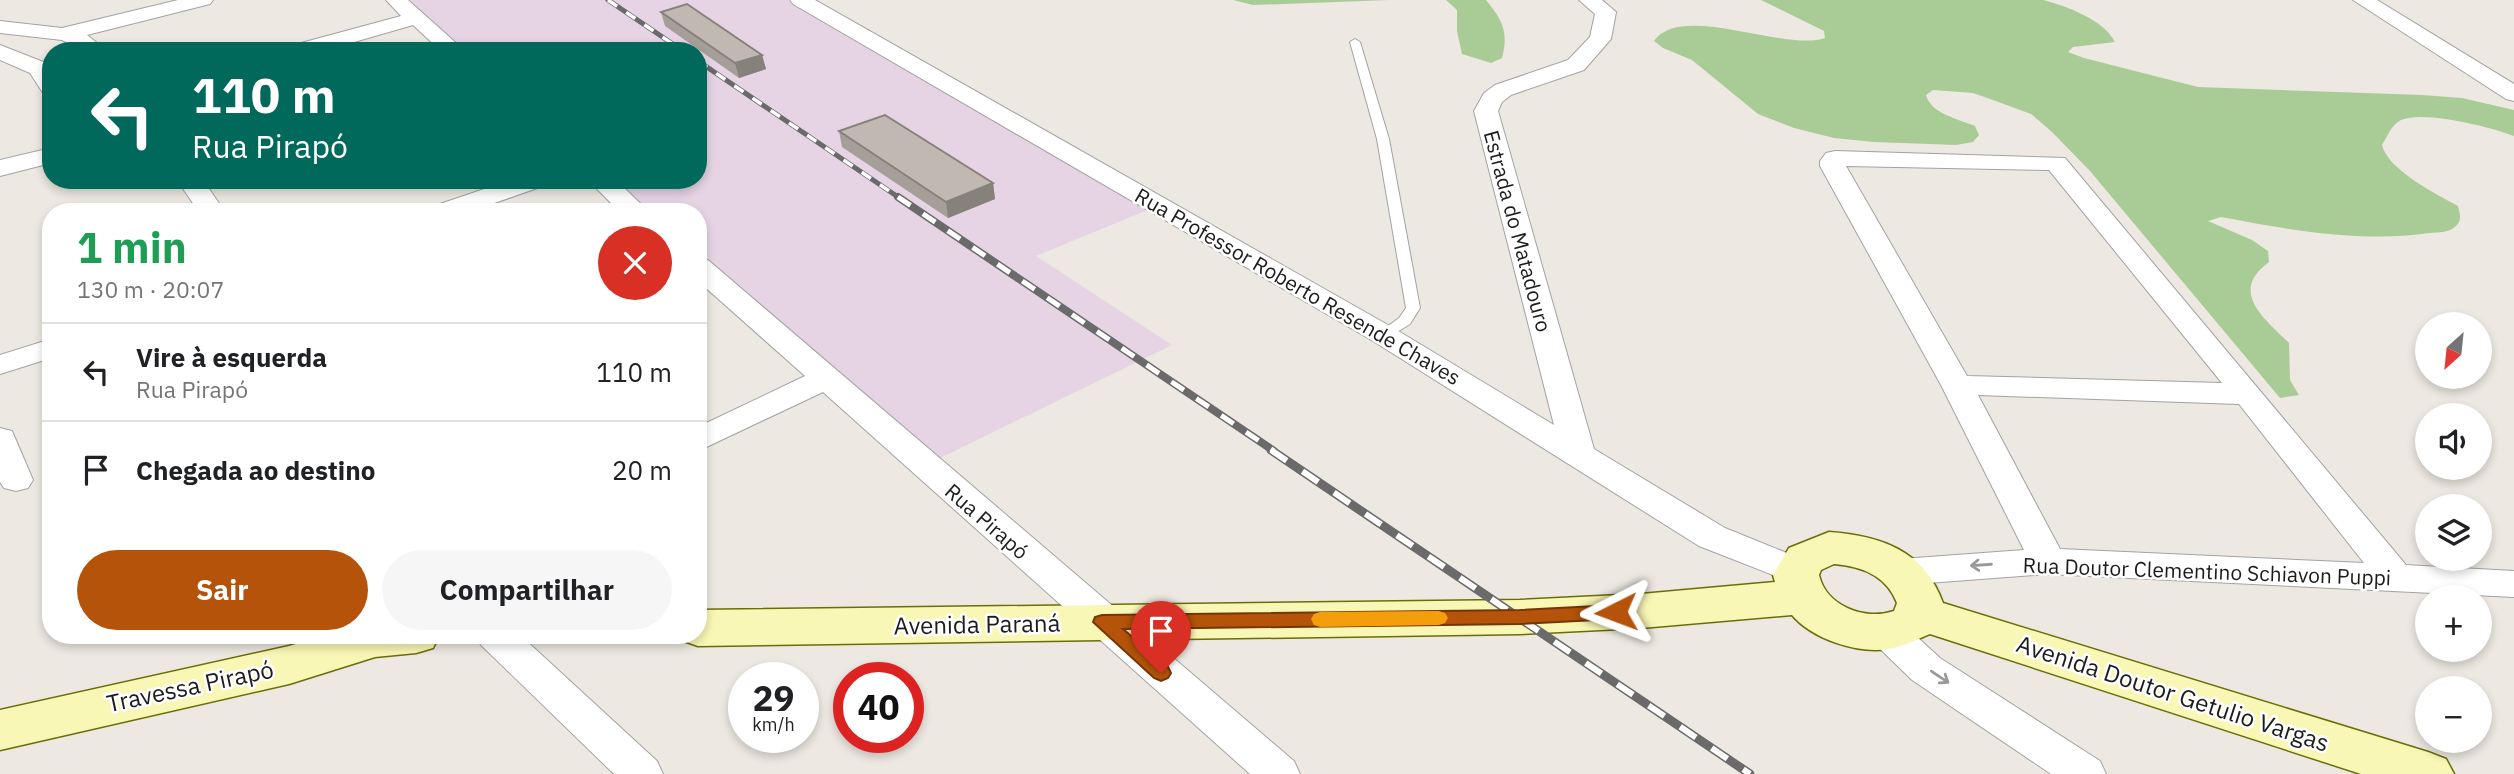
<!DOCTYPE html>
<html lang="pt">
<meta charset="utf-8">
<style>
body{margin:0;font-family:"IBM Plex Sans",sans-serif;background:#f6f6f6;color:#202124;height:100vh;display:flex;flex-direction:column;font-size:26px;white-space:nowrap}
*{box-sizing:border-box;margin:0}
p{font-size:23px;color:#757577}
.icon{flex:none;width:38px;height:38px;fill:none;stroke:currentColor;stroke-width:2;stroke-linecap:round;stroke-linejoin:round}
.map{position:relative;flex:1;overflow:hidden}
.details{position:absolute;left:42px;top:203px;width:665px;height:441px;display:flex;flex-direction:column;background:#fff;border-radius:28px;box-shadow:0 4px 10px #0003}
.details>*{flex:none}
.hud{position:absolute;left:42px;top:42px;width:665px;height:147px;border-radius:28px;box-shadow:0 4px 10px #0003;background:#00695c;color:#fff;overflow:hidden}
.needle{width:46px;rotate:207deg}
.tools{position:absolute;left:2415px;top:312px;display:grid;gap:14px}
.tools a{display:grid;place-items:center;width:77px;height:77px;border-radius:50%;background:#fff;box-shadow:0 4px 10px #0003;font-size:35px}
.speed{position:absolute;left:728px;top:662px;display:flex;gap:14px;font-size:35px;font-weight:700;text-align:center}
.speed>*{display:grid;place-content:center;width:91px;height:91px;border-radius:50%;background:#fff;box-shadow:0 4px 10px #0003;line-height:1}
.speed small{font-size:18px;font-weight:400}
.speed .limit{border:10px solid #d22;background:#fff;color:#111}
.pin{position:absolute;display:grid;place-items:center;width:60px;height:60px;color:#fff;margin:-72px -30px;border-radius:50% 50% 50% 0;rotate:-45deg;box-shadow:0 0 7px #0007}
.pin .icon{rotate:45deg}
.me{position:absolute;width:77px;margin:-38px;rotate:267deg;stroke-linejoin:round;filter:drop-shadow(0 0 5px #0008)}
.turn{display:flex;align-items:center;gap:24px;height:147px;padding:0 35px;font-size:32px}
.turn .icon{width:91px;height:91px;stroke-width:2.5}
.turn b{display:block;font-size:49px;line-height:60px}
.round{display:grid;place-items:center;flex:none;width:74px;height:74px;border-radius:37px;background:#f6f6f6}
.head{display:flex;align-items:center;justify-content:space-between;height:119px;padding:0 35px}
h1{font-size:42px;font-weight:800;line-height:52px;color:#1e9e55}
.action{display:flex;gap:14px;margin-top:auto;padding:14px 35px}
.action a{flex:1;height:80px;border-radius:42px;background:#b45309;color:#fff;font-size:28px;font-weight:800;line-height:80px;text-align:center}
.action a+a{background:#f6f6f6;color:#202124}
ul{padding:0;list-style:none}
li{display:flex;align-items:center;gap:21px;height:98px;padding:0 35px;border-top:2px solid #e0e0e0}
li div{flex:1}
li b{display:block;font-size:26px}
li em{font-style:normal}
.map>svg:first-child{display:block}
.industrial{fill:#e6d3e4}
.forest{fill:#a9cc97}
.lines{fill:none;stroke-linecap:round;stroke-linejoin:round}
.lane-casing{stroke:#a3a3a3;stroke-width:2}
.street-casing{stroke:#a3a3a3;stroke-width:2}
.secondary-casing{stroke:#6a6e07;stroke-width:3}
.lane{fill:#fff;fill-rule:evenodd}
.street{fill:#fff;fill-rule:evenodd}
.secondary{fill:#f8f7b5;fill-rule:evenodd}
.rail-far2-casing{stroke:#6a6a6a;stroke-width:5}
.rail-far1-casing{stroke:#6a6a6a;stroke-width:8}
.rail-casing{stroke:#6a6a6a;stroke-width:9}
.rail-far2{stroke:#fff;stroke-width:3.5;stroke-dasharray:11;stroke-linecap:butt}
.rail-far1{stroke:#fff;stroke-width:5;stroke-dasharray:15;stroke-linecap:butt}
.rail{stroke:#fff;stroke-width:6;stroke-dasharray:19;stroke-linecap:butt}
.wall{fill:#a69e98}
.shaded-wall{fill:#87817c}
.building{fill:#c1b8b1;stroke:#87817c;stroke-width:2}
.oneway{stroke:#999}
.route{fill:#b45309;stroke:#753606;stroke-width:2}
.slow{fill:#f59e0b}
.labels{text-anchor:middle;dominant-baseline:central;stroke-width:5;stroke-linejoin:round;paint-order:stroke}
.street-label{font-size:21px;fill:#1c1c1c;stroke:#fff}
.near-street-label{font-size:24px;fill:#1c1c1c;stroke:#fff}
</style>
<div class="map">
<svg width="2514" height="774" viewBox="0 0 2514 774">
<rect width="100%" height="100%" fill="#ede8e1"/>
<!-- industrial -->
<path class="industrial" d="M407,0h381l362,209 -114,47 136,89 -234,114 -240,-207v-40h-46l-37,-32h83v-129h-233z"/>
<!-- forest -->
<path class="forest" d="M1233,0h156l-136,5z
M1446,0h40c16,20 23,31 16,58l-11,5 -29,-9 -5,-23v-21z
M1761,0h282c23,6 60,19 72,42l-42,5 -5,5 16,6 114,29 224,8 40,3 52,12v26c-23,-9 -90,-26 -113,-16 -9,4 -14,17 -19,25 6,25 54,49 76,61 2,8 4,14 -2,20 -7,7 -17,6 -26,7 -69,10 -140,-3 -209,-16l-13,4 44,19 16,11 1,11c-41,30 -4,57 20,81l1,37 9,15 -19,3 -190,-227 -38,-39 -21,-18 -38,-14 -20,-7 -40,-3 -7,5c5,19 33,24 49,31l4,9 -6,7 -17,3 -82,-3 -40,-4 -40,-10 -36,-14 -66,-54 -29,-12 -9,-7c27,-39 129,11 171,-3l-1,-7z"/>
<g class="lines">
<!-- lane casing -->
<g class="lane-casing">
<path id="lane" d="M1355,39l5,3 29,97 31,169 -10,16 -26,16 -8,-5 23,-17 7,-10 -29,-169 -27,-97z"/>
</g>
<!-- street casing -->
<g class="street-casing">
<path id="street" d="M178,0h35l-3,4 -123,31 20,16h-24l-21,-11 -62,-7v-12l62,7z
M386,0h22l57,51h-24l-28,-26 -90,26h-36l3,-5 111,-30z
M790,0h25l580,329 159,96 -80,-314 10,-18 11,-8 73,-25 22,-23 5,-23 -16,-14h23l14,12 -5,27 -27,31 -73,25 -9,7 -4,9 96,338 131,79 84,34 5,9 -5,9 -13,4 -97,-38 -326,-205 -580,-337z
M2353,0h24l137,84v17l-8,-2z
M0,45l46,18 5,7v25l-8,-2 -13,-20 -30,-13z
M51,148v15l-51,13v-16z
M1835,151l230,7 341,407 108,6v26l-466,-23 -147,11 -13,-4 -5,-9 5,-9 13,-4 123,-9 -83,-165 -121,-219v-5l6,-8zM1846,166l203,4 173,213 -255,-7zM1978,395l261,9 125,159 -304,-14z
M177,180h26l22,32h-26z
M511,180h39l-4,5 -77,27h-39l4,-6z
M588,180h28l33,32h-29z
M698,258l10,2 586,501 6,13h-50l-427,-382 -125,59v-24l107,-51 -107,-95z
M51,339v19l-51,16v-19z
M0,428l12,3 21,49 -5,8 -12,3 -12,-3 -4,-6z
M1888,618l14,5 38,35 160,103 6,13h-55l-139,-94 -38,-37 -5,-10 5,-10z
M476,635h44l137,126 6,13h-49l-133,-129z"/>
</g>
<!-- secondary casing -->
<g class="secondary-casing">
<path id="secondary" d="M1829,532c52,4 95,18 114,71l485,149 18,7 8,15h-93l-431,-140c-13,5 -28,13 -42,15 -30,5 -76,-10 -96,-34l-151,13 -121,6 -822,12 -17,-6 -2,-5h19v-25l822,-10 121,-6 134,-12 -2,-7 16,-27zM1834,564c27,2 53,12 63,39l-3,8c-29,10 -68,-5 -75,-36l2,-5z
M327,635h112l-6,13 -17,5 -41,4 -86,27 -289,66v-40l289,-64z"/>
</g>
<!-- lane -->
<use href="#lane" class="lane"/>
<!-- street -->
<use href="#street" class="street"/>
<!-- secondary -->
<use href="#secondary" class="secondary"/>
<!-- rail-far2 casing -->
<g class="rail-far2-casing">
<path id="rail-far2" d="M608,0l75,51
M698,61l203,138"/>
</g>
<!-- rail-far1 casing -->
<g class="rail-far1-casing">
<path id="rail-far1" d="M898,197l376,254"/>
</g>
<!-- rail casing -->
<g class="rail-casing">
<path id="rail" d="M1271,450l479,324"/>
</g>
<!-- rail-far2 -->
<use href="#rail-far2" class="rail-far2"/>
<!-- rail-far1 -->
<use href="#rail-far1" class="rail-far1"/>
<!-- rail -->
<use href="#rail" class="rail"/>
</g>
<!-- wall -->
<path class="wall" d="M661,12l101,43 4,14 -27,9 -74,-52z
M839,131l154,52 2,16 -47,19 -106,-71z"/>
<!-- shaded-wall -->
<path class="shaded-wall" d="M762,55l4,14 -27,9 -4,-15z
M993,183l2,16 -47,19 -2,-16z"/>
<!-- building -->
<path class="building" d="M687,4l75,51 -27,8 -74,-51z
M885,115l108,68 -47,19 -107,-71z"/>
<!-- one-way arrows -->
<defs><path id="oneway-shaft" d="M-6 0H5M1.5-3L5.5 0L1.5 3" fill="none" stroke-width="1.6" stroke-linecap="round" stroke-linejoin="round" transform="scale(1.75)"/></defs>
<g class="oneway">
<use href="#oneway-shaft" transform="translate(1981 565) rotate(176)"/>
<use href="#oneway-shaft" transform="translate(1940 677) rotate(34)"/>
</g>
<!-- route -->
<path class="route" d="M1616,605l7,2 3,5 -3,5 -7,2 -96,5 -397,5 45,38 3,6 -3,5 -7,3 -7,-3 -61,-56 2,-5 7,-2 418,-5z"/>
<!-- slow -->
<path class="slow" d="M1439,611l6,2 3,5 -3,5 -6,2 -119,2 -6,-2 -3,-6 3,-5 6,-2z"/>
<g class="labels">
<!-- street labels -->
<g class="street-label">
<text transform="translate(1518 231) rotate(75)">Estrada do Matadouro</text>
<text transform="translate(1298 286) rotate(30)">Rua Professor Roberto Resende Chaves</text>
<text transform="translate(987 521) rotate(41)">Rua Pirapó</text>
<text transform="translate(2207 571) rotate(2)">Rua Doutor Clementino Schiavon Puppi</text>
</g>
<!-- near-street labels -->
<g class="near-street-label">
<text transform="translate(977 624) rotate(-1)">Avenida Paraná</text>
<text transform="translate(190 686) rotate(-12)">Travessa Pirapó</text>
<text transform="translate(2173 693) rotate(18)">Avenida Doutor Getulio Vargas</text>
</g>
</g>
</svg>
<div class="tools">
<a><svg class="needle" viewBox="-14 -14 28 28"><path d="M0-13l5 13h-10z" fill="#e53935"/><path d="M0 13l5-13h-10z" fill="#757577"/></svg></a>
<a><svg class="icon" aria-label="sound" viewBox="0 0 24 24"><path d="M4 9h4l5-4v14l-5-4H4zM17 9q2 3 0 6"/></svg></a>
<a><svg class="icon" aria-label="layers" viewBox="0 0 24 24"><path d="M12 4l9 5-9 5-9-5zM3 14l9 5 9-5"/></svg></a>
<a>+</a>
<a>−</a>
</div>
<div class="speed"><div>29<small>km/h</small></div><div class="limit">40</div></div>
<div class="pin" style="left:1161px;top:673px;background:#d93025"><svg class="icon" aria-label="arrive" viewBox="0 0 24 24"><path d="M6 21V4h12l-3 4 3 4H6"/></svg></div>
<svg class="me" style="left:1616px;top:612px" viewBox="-20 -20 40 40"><path d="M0-17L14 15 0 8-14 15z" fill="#b45309" stroke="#fff" stroke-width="4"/></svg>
<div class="hud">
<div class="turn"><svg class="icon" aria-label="left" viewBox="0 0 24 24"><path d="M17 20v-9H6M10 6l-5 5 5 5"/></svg><div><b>110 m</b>Rua Pirapó</div></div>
</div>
<section class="details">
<div class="head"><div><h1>1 min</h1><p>130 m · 20:07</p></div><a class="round" style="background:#d93025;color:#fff"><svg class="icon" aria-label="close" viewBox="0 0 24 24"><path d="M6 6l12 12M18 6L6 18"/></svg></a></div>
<ul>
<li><svg class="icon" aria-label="left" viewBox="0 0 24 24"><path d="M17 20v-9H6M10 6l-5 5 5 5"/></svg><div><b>Vire à esquerda</b><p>Rua Pirapó</p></div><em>110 m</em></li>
<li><svg class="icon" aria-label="arrive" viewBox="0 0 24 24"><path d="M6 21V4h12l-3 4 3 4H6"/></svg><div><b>Chegada ao destino</b></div><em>20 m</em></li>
</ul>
<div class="action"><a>Sair</a><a>Compartilhar</a></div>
</section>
</div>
